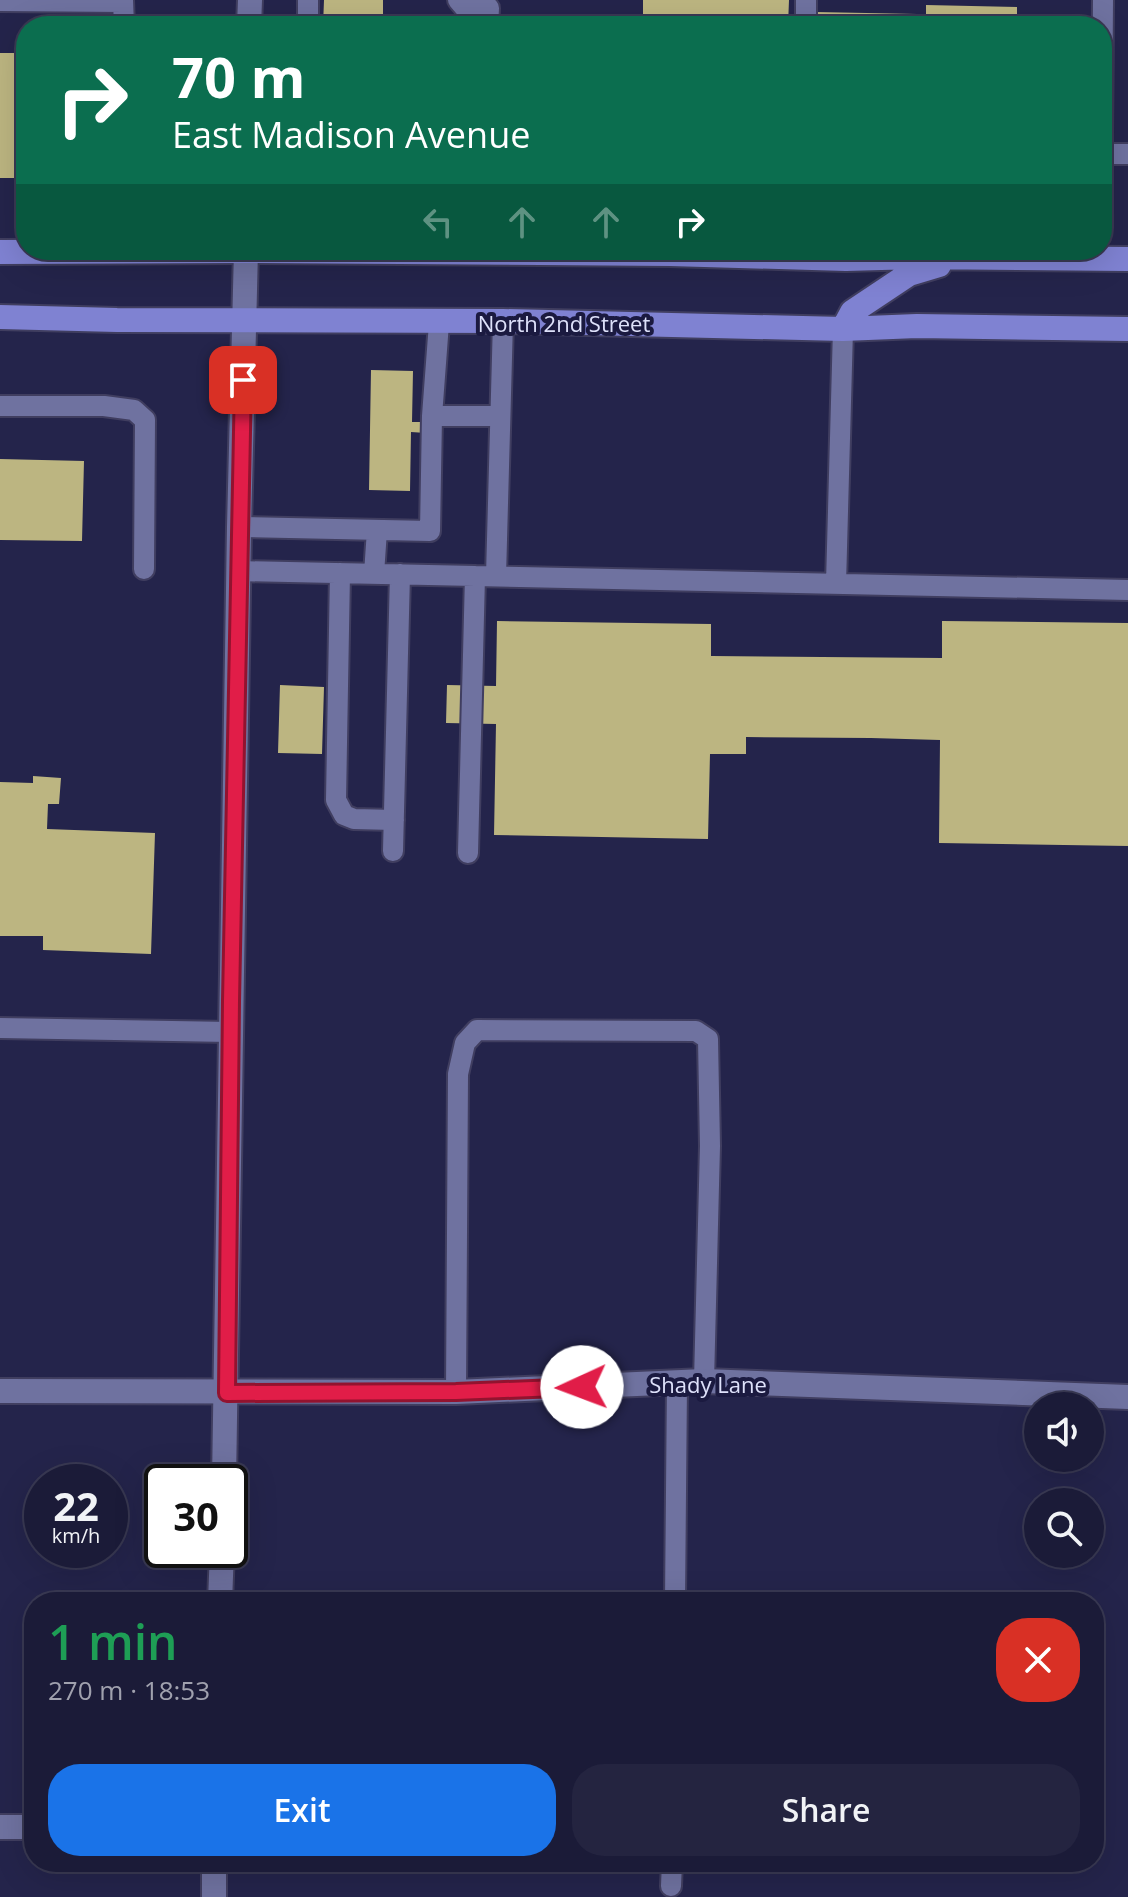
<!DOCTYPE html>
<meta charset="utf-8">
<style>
body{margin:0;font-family:"Open Sans",sans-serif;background:#242440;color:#f1f3f6;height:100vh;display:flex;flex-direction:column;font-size:30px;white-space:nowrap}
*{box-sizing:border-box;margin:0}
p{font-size:26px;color:#a0a1ae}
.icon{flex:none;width:44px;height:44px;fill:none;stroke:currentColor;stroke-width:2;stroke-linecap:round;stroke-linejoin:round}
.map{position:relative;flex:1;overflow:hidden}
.sheet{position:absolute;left:24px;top:1592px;width:1080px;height:280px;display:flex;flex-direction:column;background:#1b1b38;border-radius:32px;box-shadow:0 8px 32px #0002,0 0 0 2px #393953}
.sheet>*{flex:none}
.top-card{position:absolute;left:16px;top:16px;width:1096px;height:244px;border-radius:32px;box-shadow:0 8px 32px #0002,0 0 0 2px #393953;background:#0b6e4f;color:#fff;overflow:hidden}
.buttons{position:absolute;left:1024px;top:1392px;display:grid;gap:16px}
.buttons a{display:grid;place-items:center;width:80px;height:80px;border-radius:50%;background:#1b1b38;box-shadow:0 8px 32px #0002,0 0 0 2px #393953;font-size:40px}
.speed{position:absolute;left:24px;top:1464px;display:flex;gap:16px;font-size:40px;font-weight:700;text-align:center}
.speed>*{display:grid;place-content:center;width:104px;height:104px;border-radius:50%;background:#1b1b38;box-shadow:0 8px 32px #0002,0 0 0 2px #393953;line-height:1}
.speed small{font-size:20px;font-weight:400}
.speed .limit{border:4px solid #111;border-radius:12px;background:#fff;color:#111}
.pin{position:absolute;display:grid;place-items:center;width:68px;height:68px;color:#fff;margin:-34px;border-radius:16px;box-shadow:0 4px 12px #0006}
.me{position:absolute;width:88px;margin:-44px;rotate:268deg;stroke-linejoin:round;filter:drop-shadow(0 0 6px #0008)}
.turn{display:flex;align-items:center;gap:28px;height:168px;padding:0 24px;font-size:36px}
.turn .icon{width:104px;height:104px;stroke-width:2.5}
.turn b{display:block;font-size:56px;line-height:68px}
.lanes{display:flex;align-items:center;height:76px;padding:0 24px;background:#0003;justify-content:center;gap:40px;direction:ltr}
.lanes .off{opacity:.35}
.round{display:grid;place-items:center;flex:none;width:84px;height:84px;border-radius:32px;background:#242440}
.summary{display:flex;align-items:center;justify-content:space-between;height:136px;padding:0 24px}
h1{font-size:48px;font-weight:600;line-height:60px;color:#1e9e55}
.cta{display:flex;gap:16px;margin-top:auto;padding:16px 24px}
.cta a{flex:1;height:92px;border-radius:32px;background:#1a73e8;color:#fff;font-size:32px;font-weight:600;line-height:92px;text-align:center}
.cta a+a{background:#242440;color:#f1f3f6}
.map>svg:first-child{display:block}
.building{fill:#bcb581}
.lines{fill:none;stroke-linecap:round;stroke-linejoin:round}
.lane-casing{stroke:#403e60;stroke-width:24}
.street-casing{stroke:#403e60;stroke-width:28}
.secondary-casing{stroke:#403e60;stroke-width:28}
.primary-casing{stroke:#403e60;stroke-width:28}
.lane{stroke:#6f72a0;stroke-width:20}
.street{stroke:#6f72a0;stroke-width:24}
.secondary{stroke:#6f72a0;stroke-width:24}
.primary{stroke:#7f82d2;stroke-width:24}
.route-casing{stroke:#92132f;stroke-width:20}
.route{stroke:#e11d48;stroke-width:14}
.labels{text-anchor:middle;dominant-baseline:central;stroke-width:8;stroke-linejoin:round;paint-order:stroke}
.street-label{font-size:22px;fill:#dee1fa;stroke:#1b1a40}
</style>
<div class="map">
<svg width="1128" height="1897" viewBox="0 0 1128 1897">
<rect width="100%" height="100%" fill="#24244b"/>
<!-- building -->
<path class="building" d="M324,0h59v26h-60z
M643,0h146l-1,26h-145z
M926,5l91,2v7l70,1v11h-161z
M816,12l101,2v12h-101z
M0,53h26v125h-26z
M371,370l42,1 -1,51h15l-1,11 -15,-1 -1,59 -41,-1z
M0,459l84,2 -2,80 -82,-1z
M497,621l214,3v32l231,2v-37l186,2v223l-189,-3 1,-103 -69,-2 -125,-1v17h-36l-2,85 -214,-4 2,-111 -50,-1 1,-38 49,1z
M280,685l44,2 -2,67 -44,-1z
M33,776l28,2 -2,26h-11l-1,25 108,4 -4,121 -108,-4v-14h-43v-154l33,1z"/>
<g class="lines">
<!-- lane casing -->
<g class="lane-casing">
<path id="lane" d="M123,0l1,26
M458,0l6,7 25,1 -1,18
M0,1l123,1
M308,26v-26
M806,26v-26
M1102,134l1,-134
M1102,154h26
M0,406h104l30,4 11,10 -1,149
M432,416h68
M239,527l191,4 2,-115 7,-93
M238,571l890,19
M340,573l-4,227 8,15 10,4 40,1
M374,574l3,-44
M496,576l7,-255
M836,584l7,-255
M393,851l7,-277
M468,853l7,-277
M0,1028l230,4
M456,1392l2,-318 7,-31 12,-13 219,1 12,8 2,107 -6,235
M675,1602l2,-220
M671,1886l1,-24"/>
</g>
<!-- street casing -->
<g class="street-casing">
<path id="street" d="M0,1391l456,1 248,-11 424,16
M0,1827h34"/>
</g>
<!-- secondary casing -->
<g class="secondary-casing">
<path id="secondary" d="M249,26l1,-26
M224,1482l15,-955 7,-277
M220,1602l2,-52
M214,1897v-35"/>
</g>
<!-- primary casing -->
<g class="primary-casing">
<path id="primary" d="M0,252l246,-1 424,3 176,5 70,-2 212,2
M0,317l117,3 386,1 340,8 74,-3 211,3
M843,329l9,-17 57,-38 30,-9"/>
</g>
<!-- lane -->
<use href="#lane" class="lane"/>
<!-- street -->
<use href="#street" class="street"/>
<!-- secondary -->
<use href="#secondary" class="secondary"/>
<!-- primary -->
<use href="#primary" class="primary"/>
</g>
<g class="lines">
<!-- route casing -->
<g class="route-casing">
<path id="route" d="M243,380l-12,621 -4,392 229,-1 126,-5"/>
</g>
<!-- route -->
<use href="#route" class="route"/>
</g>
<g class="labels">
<!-- street labels -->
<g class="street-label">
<text x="564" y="323">North 2nd Street</text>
<text x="708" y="1384">Shady Lane</text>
</g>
</g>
</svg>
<div class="buttons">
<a><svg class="icon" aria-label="sound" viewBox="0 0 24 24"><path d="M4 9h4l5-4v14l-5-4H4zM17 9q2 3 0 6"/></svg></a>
<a><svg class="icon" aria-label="search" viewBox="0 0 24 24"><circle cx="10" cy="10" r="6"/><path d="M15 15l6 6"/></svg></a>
</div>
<div class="speed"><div>22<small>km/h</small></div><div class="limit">30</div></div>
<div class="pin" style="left:243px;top:380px;background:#d93025"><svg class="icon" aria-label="arrive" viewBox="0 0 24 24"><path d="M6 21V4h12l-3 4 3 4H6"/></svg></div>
<svg class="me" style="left:582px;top:1387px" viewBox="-20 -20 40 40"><circle r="19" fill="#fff"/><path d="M0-13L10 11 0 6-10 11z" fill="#e11d48"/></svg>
<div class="top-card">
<div class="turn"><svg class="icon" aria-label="right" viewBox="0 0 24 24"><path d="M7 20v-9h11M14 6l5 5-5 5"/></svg><div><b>70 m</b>East Madison Avenue</div></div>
<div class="lanes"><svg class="icon off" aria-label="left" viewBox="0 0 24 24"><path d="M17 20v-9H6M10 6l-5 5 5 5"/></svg><svg class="icon off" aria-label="ahead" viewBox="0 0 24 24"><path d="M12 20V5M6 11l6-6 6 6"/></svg><svg class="icon off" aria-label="ahead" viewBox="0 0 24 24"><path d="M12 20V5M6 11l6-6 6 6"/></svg><svg class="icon" aria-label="right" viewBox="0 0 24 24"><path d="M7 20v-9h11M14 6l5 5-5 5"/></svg></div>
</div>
<section class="sheet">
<div class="summary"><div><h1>1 min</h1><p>270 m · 18:53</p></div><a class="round" style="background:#d93025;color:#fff"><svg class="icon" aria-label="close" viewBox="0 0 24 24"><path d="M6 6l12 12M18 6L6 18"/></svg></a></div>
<div class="cta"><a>Exit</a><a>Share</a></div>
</section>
</div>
